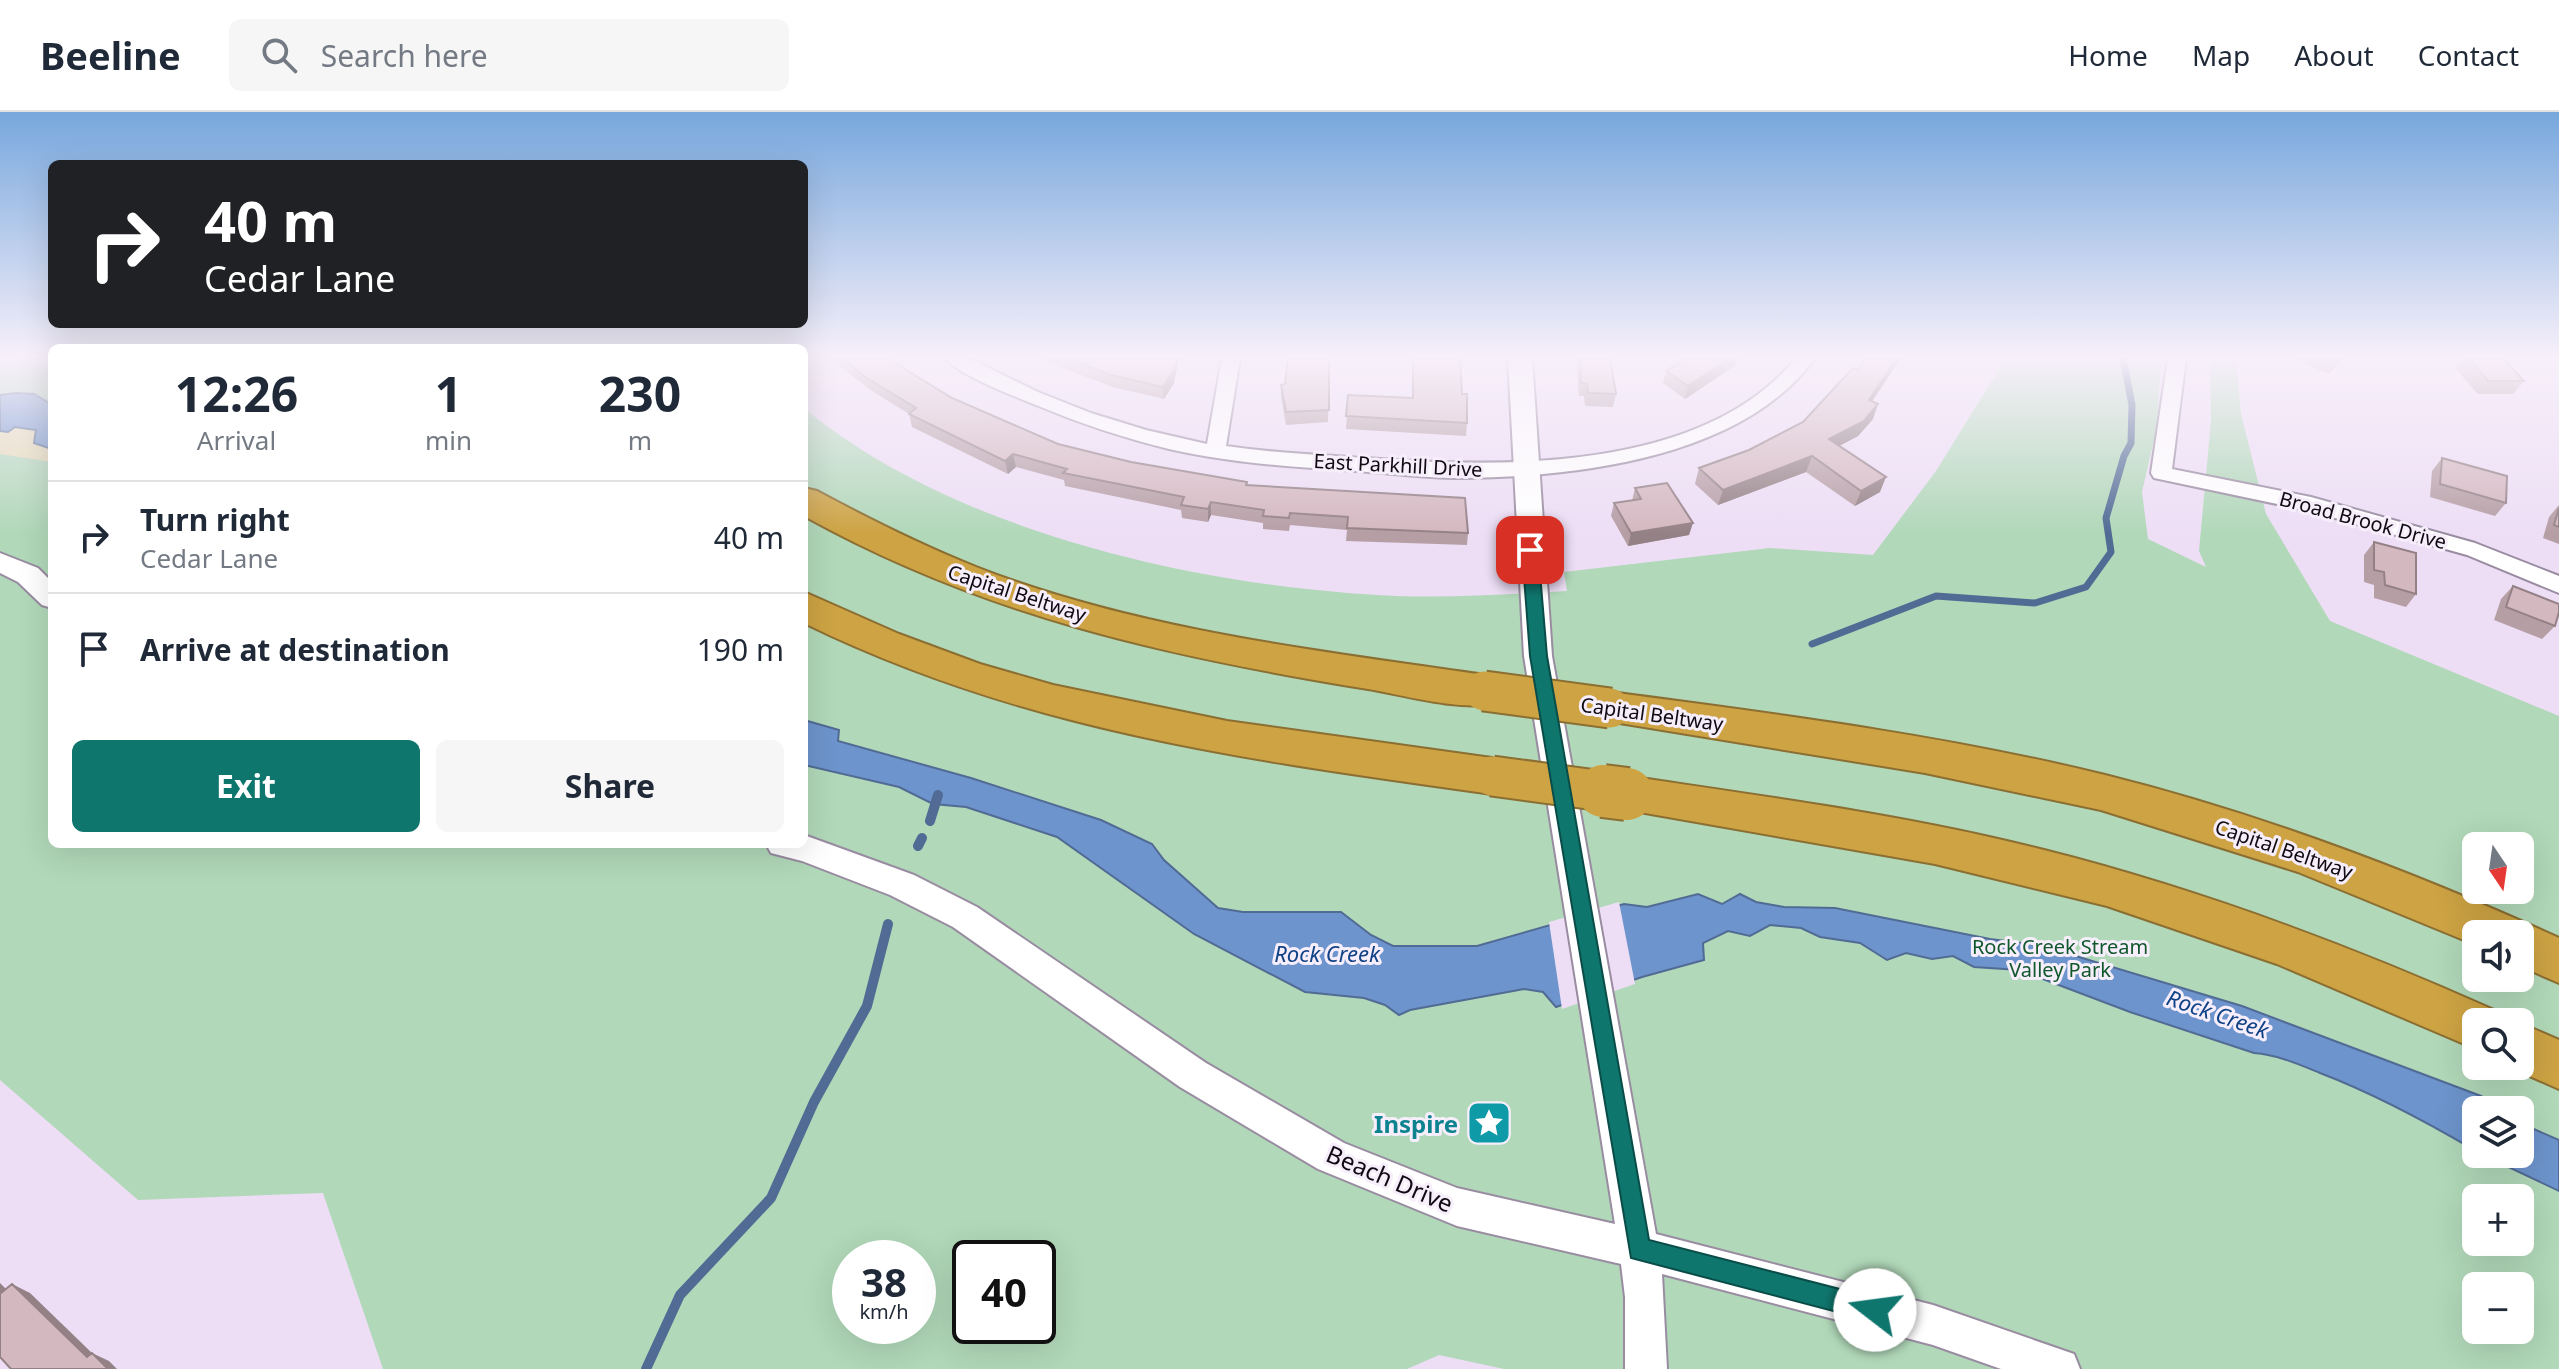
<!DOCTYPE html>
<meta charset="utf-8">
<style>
body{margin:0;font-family:"Noto Sans",sans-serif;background:#f6f6f7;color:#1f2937;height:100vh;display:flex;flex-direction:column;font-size:30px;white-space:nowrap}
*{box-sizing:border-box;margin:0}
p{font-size:26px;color:#747a83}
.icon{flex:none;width:44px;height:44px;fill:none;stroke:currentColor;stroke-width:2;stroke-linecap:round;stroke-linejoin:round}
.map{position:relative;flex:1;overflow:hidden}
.side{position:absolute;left:48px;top:232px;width:760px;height:504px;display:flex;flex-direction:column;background:#fff;border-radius:12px;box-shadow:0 8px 32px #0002}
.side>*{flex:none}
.hud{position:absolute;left:48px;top:48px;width:760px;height:168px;border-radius:12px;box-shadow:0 8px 32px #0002;background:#202124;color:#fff;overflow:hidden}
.needle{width:52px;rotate:167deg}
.buttons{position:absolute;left:2462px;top:720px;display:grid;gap:16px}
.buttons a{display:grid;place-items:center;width:72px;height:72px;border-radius:12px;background:#fff;box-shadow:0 8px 32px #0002;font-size:40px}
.speed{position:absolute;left:832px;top:1128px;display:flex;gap:16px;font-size:40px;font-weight:700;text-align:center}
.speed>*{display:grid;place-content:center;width:104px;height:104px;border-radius:50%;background:#fff;box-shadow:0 8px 32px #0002;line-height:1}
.speed small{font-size:20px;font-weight:400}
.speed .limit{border:4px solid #111;border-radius:12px;background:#fff;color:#111}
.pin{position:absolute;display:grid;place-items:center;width:68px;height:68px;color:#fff;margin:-34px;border-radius:16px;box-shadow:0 4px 12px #0006}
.me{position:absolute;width:88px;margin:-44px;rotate:285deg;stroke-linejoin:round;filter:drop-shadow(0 0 6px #0008)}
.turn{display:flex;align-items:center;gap:28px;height:168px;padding:0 24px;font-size:36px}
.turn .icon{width:104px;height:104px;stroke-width:2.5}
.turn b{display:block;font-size:56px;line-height:68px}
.eta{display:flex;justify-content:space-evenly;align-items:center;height:136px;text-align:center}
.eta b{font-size:48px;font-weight:700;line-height:56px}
.cta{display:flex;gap:16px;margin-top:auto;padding:16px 24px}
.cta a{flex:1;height:92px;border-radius:12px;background:#0f766e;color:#fff;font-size:32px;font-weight:700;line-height:92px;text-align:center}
.cta a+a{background:#f6f6f7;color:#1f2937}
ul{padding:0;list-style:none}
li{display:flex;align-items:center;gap:24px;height:112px;padding:0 24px;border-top:2px solid #e0e1e3}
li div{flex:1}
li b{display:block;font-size:30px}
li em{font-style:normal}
header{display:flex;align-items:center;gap:48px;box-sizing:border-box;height:112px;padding:0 40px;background:#fff;border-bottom:2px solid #e0e1e3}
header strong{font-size:38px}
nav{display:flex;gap:44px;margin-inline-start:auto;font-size:28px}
.search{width:560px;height:72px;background:#f6f6f7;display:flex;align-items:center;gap:20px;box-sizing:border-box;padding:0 28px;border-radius:12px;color:#747a83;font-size:30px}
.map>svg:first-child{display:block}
.green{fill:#b1d8b9;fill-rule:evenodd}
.sand{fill:#e5dbb6}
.water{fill:#6d94cc;stroke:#516b94;stroke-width:2}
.pier{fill:#eddef5}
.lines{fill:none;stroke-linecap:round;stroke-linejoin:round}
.stream-far1{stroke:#516b94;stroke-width:7}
.stream{stroke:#516b94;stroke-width:10}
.minor-casing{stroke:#998ca1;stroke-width:4}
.tertiary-casing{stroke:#998ca1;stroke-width:4}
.motorway-casing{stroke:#8b6e32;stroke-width:4}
.minor{fill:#fff;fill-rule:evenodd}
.tertiary{fill:#fff;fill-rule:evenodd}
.motorway{fill:#cda343;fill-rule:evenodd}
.motorway-bridge-far1-casing{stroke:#8b6e32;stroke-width:43;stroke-linecap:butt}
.motorway-bridge-casing{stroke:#8b6e32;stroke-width:56;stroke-linecap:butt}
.motorway-bridge-far1{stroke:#cda343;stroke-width:39}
.motorway-bridge{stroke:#cda343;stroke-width:52}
.wall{fill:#b69ea5}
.shaded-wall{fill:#948186}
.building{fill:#d4b8c0;stroke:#948186;stroke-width:2}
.route{fill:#0f766e;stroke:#0a4d48;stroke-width:2}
.labels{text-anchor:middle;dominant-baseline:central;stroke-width:6;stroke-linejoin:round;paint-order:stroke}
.street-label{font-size:20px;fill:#100b12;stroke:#f7eefc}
.park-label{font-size:20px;fill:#10582b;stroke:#f7eefc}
.water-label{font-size:22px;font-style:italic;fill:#104286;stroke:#f7eefc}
.near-culture-label{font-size:24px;font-weight:bold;fill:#0d838f;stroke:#f7eefc;text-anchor:end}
.near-street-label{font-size:24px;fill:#100b12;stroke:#f7eefc}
</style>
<header>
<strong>Beeline</strong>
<div class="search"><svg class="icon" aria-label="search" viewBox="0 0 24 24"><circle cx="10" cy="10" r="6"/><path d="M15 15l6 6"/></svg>Search here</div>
<nav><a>Home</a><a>Map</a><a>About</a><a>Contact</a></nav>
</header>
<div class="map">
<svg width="2559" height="1257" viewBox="0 0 2559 1257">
<rect width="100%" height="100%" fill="#eddef5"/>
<!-- green -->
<path class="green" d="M0,246h52v486h752v-436c150,125 401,180 593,188 57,2 113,-2 170,-5l-3,-19 206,-24 103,7 63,-84 70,-113h155l-4,69 -15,65 6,47 58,28 -7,-16 12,-130 -1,-63h26l5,56 25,100 64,107 229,95v653h-1055l-65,-14 -32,14h-1024l-60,-176 -185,7 -138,-120zM2476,734h44v44h-44zM2476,822h44v44h-44zM2476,910h44v44h-44zM2476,998h44v44h-44zM2476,1086h44v44h-44zM850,1146h68v68h-68zM970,1146h68v68h-68zM2476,1174h44v44h-44z"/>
<!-- sand -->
<path class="sand" d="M15,315l22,3 -3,13 18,6v13l-52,-8v-23l8,1z"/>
<!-- water -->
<path class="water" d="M16,281l18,1 17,10 1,45 -18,-6 2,-13 -21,-3 -7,5 -8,-1v-36z
M804,608l35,10 -1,11 133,37 130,42 51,24 12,16 54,48 25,4h98l30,23 22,11h84l147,-42 23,3 51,-13 24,10 18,-10 16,8 28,5 51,1 155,31 49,6 203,61 239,90 20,14h-25v41c-51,-30 -101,-57 -156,-78 -22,-9 -42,-18 -66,-20l-124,-41 -111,-42 -45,-3 -21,-11 -21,3 -26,-6 -19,7 -27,-17 -40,-6 -19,-9 -31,-3 -20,11 -22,-5 -25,12 1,17 -62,17 -86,30 -13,-15 -19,-3 -114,21 -11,5 -14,-10 -21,-7 -59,-6 -111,-58 -137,-97 -91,-30 -33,-3 -34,-17 -95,-22z
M2520,1011l39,17v51l-78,-37h39z"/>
<!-- pier -->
<path class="pier" d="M1619,790l16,82 -73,25 -13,-87z"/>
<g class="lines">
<!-- stream-far1 -->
<path class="stream-far1" d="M1812,532l124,-48 99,7 51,-16 25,-35 -5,-34 18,-62 7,-13 1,-38 -9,-47"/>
<!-- stream -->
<path class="stream" d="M930,709l8,-26
M918,734l4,-8
M646,1257l34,-74 91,-97 43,-96 53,-96 21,-82"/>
<!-- minor casing -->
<g class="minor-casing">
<path id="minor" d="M945,246h24l69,34 53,21 55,17 61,14 15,-86h18l-14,88c47,7 94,9 140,12 133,10 337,15 430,-100h19c-73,101 -240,119 -356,120 -35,0 -69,-5 -103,-7 -63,-4 -126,-8 -187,-22 -45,-11 -90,-26 -133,-44 -24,-10 -74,-28 -91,-47z
M2168,246h18l-14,111 139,28 164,46 84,33v17l-92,-38 -157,-44 -156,-33 -3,-5z"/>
</g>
<!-- tertiary casing -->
<g class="tertiary-casing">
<path id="tertiary" d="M1508,246h24l20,298 104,578 277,71 141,49 6,15h-79l-68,-24 -271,-71 5,95h-42v-72l-4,-33 -164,-38 -139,-57 -138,-82 -227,-160 -63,-32 -88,-34 -31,-8 -5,-9h38v-9l110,40 63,32 229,156 138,80 113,45 158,36 -91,-568z
M0,441l38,15 14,14v26l-10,-3 -24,-23 -18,-9z"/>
</g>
<!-- motorway casing -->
<g class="motorway-casing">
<path id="motorway" d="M804,376l13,3c52,28 104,54 159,76 161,63 338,83 508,108l15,5 6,11 -6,11c-34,11 -95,-7 -131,-13 -203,-33 -383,-73 -564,-173z
M804,480l95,42 81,30 73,21 174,36 265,37 16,6 6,12 -6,12 -16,6c-242,-34 -465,-62 -688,-171z
M1610,580c165,22 333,43 495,83 156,39 309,97 454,163v45l-39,-17v-32h-44v11l-178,-73 -197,-62 -176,-37 -330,-54 -7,-11 7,-11z
M1627,664c140,21 280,39 417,74 155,39 304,95 450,160l6,12h-24v27l-199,-85 -170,-58 -172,-42 -324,-57 -7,-13 7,-13z
M2520,911l39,17v49l-52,-23h13z"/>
</g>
<!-- minor -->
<use href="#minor" class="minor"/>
<!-- tertiary -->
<use href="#tertiary" class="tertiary"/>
<!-- motorway -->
<use href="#motorway" class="motorway"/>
<!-- motorway-bridge-far1 casing -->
<g class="motorway-bridge-far1-casing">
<path id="motorway-bridge-far1" d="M1484,579l126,17
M1492,664l126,17"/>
</g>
<!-- motorway-bridge casing -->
<g class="motorway-bridge-casing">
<path id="motorway-bridge" d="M1603,679l24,3"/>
</g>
<!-- motorway-bridge-far1 -->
<use href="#motorway-bridge-far1" class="motorway-bridge-far1"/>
<!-- motorway-bridge -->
<use href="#motorway-bridge" class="motorway-bridge"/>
</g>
<!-- wall -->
<path class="wall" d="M830,246h57l65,40 106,46 73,18 116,20 1,3 220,48 -1,12 -121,-4 1,-11 -57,-5 -1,6 -26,-2v-6l-52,-8 -3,7 -26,-4 -1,-8 -116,-24 -1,-6 -48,-13 -8,7 -96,-47 -3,-13 -40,-25z
M1041,246h138l-5,25 -10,16 -51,-12 -56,-21z
M1329,246l-1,64 -42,3 -5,-28v-12l4,-1z
M1412,246h48l2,36 5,29 -1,13 -120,-7 2,-34 64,3z
M1576,246h34l6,36 -3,13 -28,-1 -1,-10h-5z
M1688,246h52l-6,8 -49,33 -22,-16 3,-12z
M2291,246h51l-13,16z
M2462,246h41l21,23 -11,13h-35l-23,-26z
M1873,290v17l-15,17 -19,10 41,46 -25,14 -49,-34 -88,33 -23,-21 4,-16 50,-18 54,-28z
M2442,346l64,45 -11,13 -65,-19 2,-26z
M1635,376l54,47 -61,11 -17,-30 3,-13 18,-2z
M2559,393v39l-16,-6 6,-21z
M2374,430l42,52 -10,13 -32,-9v-13l-10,-3v-27z
M2513,474l42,40 -13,13 -48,-19 7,-21z"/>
<!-- shaded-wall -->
<path class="shaded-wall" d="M1176,246h3l-5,25 -10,16 -1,-12z
M1730,246h10l-6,8 -49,33 3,-13z
M1897,246h4l-38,57 6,-15z
M2340,246h2l-13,16 9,-13z
M1878,292l-5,15 -15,17 -34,18 5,-15z
M1013,342l3,13 -8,7 -3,-13z
M1812,344l-6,16 -88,33 5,-15z
M1886,365l-6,15 -25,14 6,-15z
M1211,390v13l-3,7v-13z
M1693,411l-4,12 -61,11 3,-13z
M0,1171l19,19 -19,-10z
M12,1172l18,9 62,60 17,8 8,8h-9l-21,-12z"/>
<!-- building -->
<path class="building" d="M842,246h45l65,40 106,46 73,18 116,20 -1,3 219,13 3,35 -121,-5 1,-11 -58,-4 -1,5 -26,-2 1,-6 -53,-8 -3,7 -27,-4 3,-8 -121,-24 4,-4 -54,-15 -8,7 -96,-47 7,-6 -51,-31z
M1067,246h109l-3,13 -10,16 -52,-12z
M1288,246h41v52l-43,2 -5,-27 4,-1z
M1413,246h47l2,36h5v29l-121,-7 2,-21 65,3z
M1580,246h30l6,36 -28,-1 -1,-9 -6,-1z
M1688,246h42l-42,28 -22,-15z
M1866,246h31l-28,42 9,4 -14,17 -35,18 57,38 -25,14 -49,-35 -89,34 -24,-22 50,-18 54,-28 50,-54 5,2z
M2468,246h35l21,23h-36z
M2442,346l65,18 -1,27 -66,-19z
M1667,371l26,40 -62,10 -17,-30 27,-4 -6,-11z
M2559,396v19l-5,-2z
M2374,430l42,11v41l-31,-9 -1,-13 -10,-2z
M2513,474l46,18v8l-4,14 -49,-19z
M12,1172l75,73 5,-4 16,16h-97l-11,-12v-65l1,1z"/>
<!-- sky -->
<linearGradient id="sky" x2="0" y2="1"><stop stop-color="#77a7dd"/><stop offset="0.58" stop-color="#f7f0fa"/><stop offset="1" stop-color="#f7f0fa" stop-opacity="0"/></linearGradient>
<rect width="2559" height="422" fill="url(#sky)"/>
<!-- route -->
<path class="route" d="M1530,433l8,5 9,106 102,584 226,58 8,3 4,9 -4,8 -8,4 -244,-64 -101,-602 -8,-106z"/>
<!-- icons -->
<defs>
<g id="sight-square" transform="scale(2.3)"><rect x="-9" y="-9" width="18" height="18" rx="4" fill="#0f9aa8" stroke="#f7eefc"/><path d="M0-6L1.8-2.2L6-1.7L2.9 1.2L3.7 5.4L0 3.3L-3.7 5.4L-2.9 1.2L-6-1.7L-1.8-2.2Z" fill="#fff"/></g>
</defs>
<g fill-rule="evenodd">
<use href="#sight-square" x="1489" y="1011"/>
</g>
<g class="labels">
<!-- street labels -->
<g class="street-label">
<text transform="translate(1398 353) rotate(3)">East Parkhill Drive</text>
<text transform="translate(2363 408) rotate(15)">Broad Brook Drive</text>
<text transform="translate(1017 481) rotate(18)">Capital Beltway</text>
<text transform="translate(1652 602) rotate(8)">Capital Beltway</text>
<text transform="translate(2284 737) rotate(19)">Capital Beltway</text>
</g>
<!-- park labels -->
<g class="park-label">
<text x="2060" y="834">Rock Creek Stream<tspan x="2060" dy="23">Valley Park</tspan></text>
</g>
<!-- water labels -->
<g class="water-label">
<text x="1327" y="841">Rock Creek</text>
<text transform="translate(2218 901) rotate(19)">Rock Creek</text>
</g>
<!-- near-culture labels -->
<g class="near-culture-label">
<text x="1458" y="1011">Inspire</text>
</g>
<!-- near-street labels -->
<g class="near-street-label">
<text transform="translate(1390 1066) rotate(23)">Beach Drive</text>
</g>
</g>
</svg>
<div class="buttons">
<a><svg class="needle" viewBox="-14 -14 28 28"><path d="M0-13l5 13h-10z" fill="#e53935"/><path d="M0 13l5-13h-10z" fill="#747a83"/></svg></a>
<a><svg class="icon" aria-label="sound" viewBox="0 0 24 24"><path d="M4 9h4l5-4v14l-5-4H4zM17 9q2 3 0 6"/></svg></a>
<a><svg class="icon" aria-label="search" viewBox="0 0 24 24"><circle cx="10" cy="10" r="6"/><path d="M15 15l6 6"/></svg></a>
<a><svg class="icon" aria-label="layers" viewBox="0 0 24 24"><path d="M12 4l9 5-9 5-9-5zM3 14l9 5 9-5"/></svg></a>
<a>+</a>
<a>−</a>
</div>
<div class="speed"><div>38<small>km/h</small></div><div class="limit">40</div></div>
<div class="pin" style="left:1530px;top:438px;background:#d93025"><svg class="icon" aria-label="arrive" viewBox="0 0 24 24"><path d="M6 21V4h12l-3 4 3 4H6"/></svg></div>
<svg class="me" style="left:1875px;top:1198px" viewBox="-20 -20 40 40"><circle r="19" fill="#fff"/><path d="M0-13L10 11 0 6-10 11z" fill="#0f766e"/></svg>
<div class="hud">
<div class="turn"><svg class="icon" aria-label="right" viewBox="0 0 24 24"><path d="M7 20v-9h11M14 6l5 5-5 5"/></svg><div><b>40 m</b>Cedar Lane</div></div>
</div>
<section class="side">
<div class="eta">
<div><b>12:26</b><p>Arrival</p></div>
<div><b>1</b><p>min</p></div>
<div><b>230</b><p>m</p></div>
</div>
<ul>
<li><svg class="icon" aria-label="right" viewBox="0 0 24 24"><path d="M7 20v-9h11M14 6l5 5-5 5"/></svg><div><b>Turn right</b><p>Cedar Lane</p></div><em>40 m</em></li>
<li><svg class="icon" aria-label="arrive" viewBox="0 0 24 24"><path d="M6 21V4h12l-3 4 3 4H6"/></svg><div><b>Arrive at destination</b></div><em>190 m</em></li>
</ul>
<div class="cta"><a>Exit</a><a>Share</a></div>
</section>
</div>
